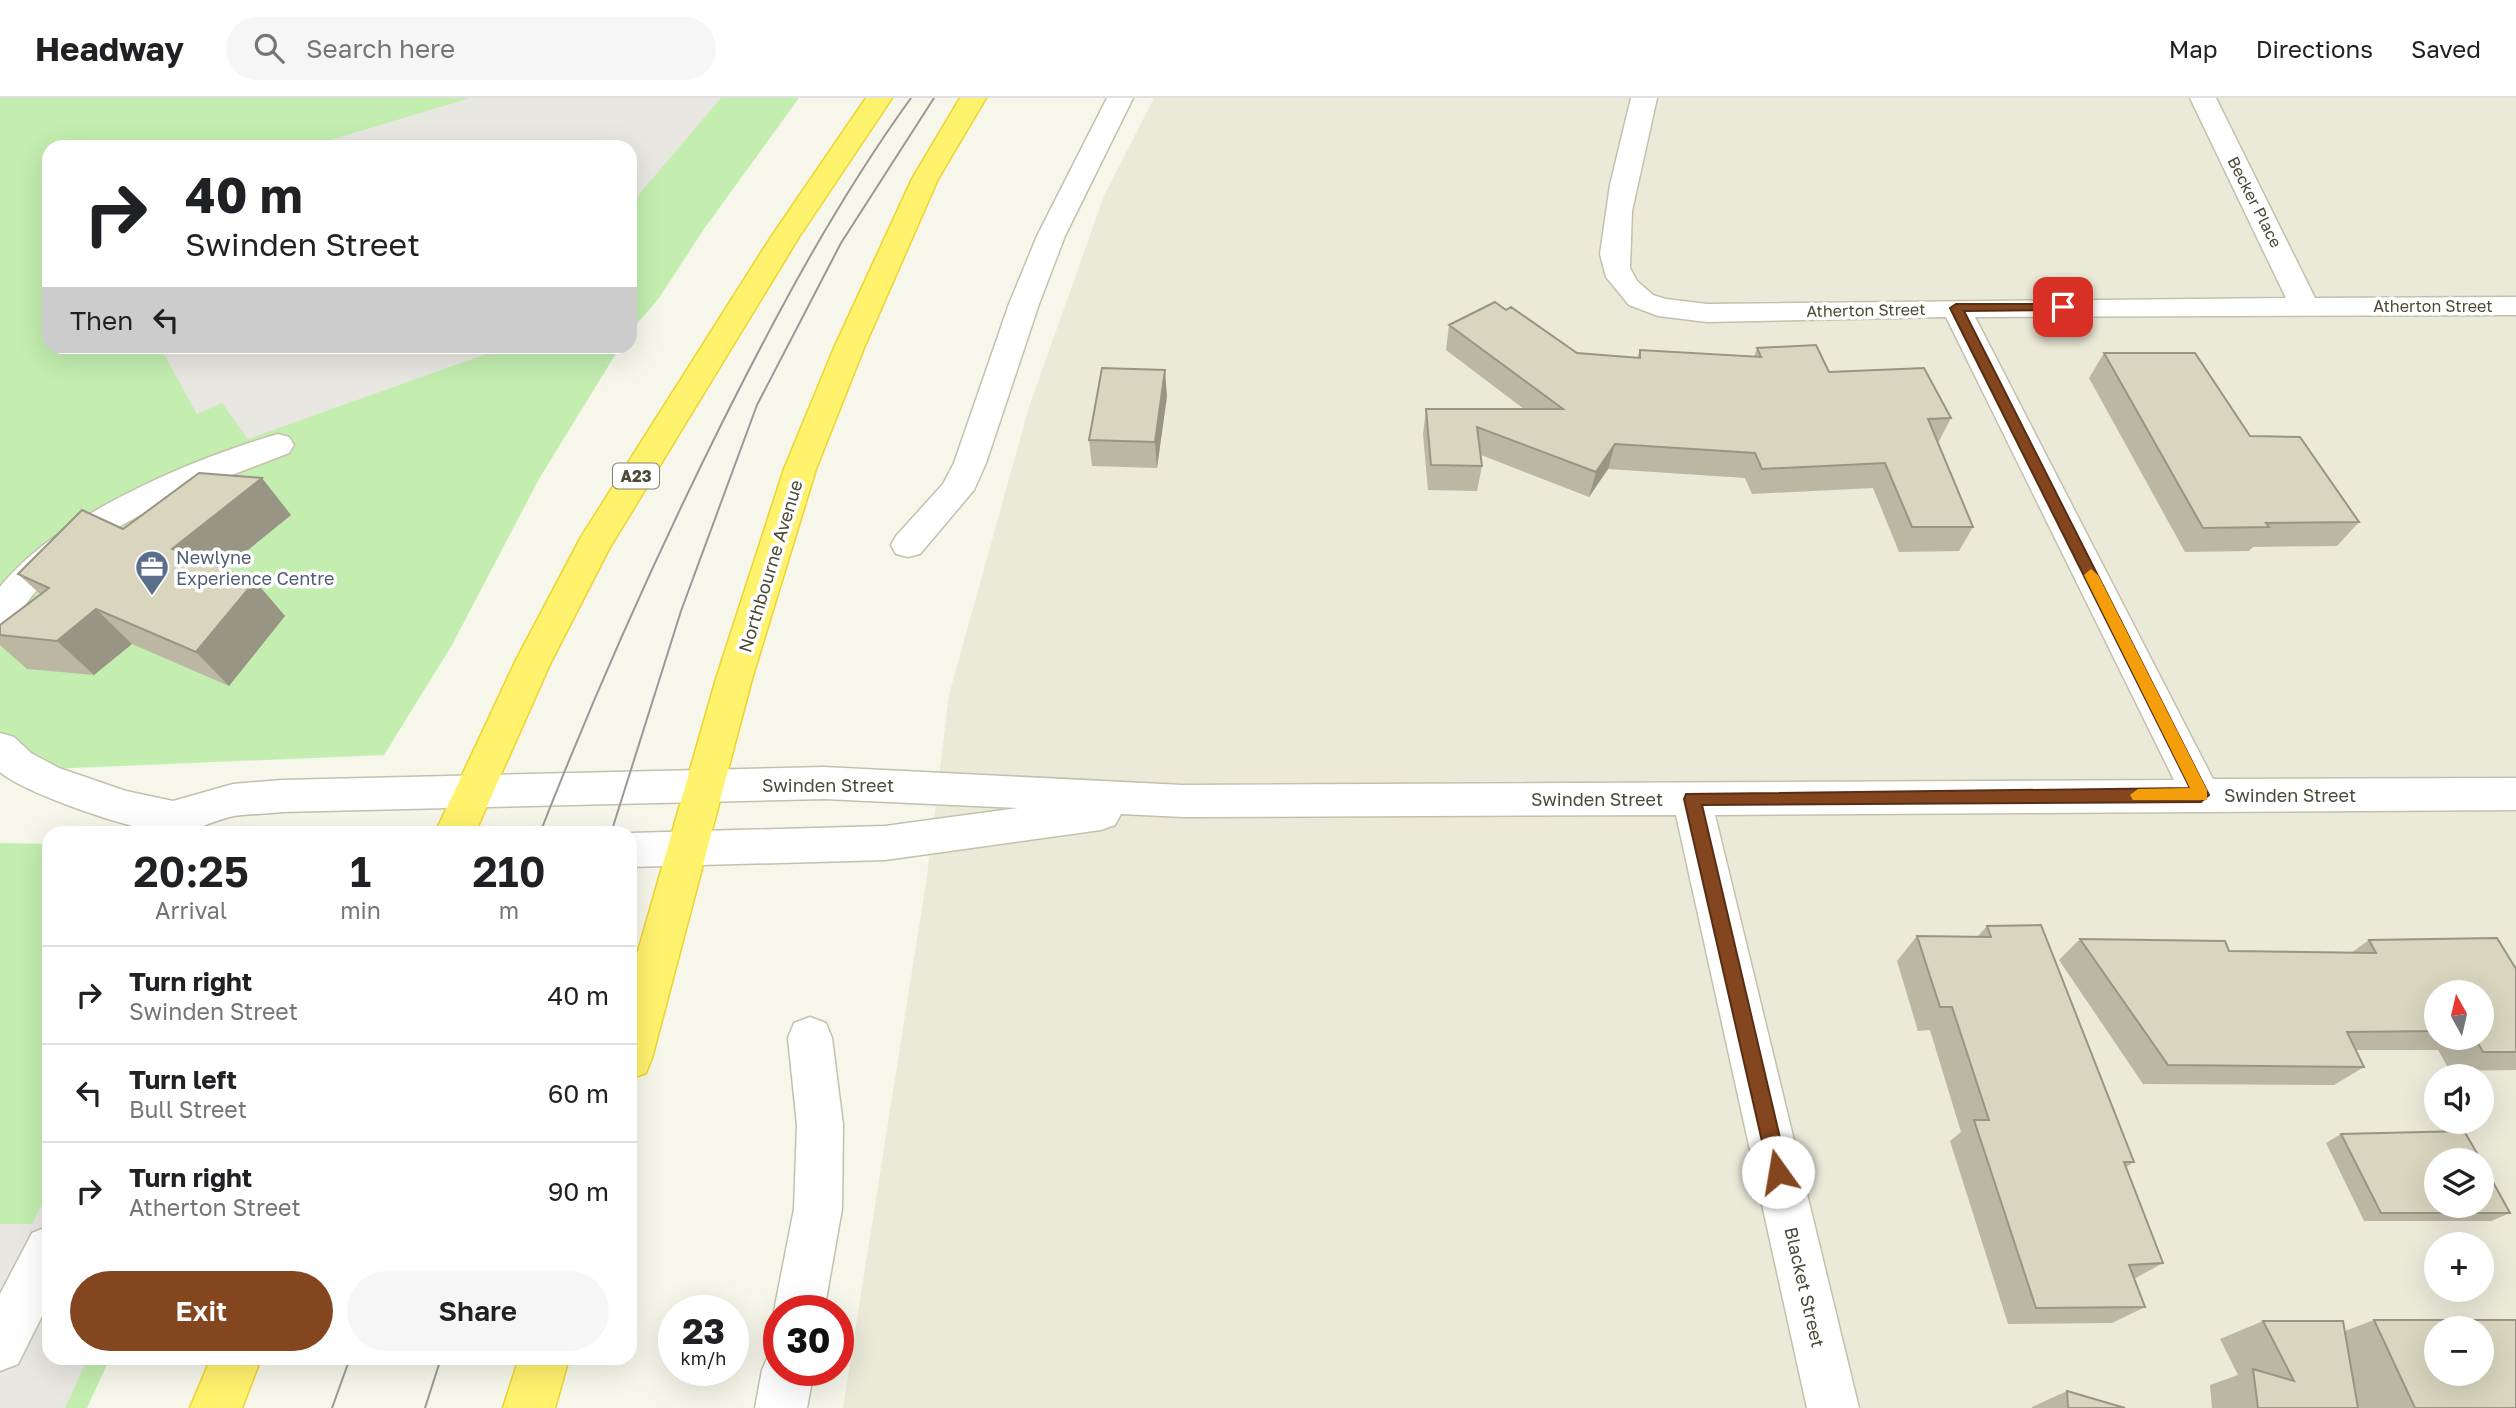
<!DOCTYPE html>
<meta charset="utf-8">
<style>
body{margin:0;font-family:"Golos Text",sans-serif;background:#f6f6f6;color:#202124;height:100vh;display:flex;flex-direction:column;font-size:26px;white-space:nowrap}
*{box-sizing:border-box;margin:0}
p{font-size:23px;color:#757577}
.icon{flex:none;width:38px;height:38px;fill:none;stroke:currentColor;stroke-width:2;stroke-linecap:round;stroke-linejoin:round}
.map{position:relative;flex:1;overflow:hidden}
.panel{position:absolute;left:42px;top:728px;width:595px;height:539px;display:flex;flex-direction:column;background:#fff;border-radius:21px;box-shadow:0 7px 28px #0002}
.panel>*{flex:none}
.hud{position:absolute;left:42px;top:42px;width:595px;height:214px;border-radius:21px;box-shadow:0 7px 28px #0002;background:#fff;color:#202124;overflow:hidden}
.needle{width:46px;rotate:352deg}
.fabs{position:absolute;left:2424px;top:882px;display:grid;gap:14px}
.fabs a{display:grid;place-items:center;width:70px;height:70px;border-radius:50%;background:#fff;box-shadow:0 7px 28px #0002;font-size:35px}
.speed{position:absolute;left:658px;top:1197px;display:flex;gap:14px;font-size:35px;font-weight:700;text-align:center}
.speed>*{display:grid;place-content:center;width:91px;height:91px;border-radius:50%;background:#fff;box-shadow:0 7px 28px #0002;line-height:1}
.speed small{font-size:18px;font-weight:400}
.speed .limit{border:10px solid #d22;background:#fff;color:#111}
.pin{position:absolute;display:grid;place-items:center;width:60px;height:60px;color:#fff;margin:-30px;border-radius:14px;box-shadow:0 4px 10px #0006}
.me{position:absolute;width:77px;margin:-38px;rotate:347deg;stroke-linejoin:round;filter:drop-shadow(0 0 5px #0008)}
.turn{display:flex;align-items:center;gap:24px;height:147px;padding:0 28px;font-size:32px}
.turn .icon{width:91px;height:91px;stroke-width:2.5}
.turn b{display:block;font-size:49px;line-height:60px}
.then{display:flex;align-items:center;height:66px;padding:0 28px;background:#0003;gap:14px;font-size:26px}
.eta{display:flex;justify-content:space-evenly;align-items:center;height:119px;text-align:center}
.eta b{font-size:42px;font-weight:600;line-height:49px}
.button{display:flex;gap:14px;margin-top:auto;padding:14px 28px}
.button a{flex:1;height:80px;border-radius:42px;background:#84461f;color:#fff;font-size:28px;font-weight:600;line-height:80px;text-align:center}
.button a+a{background:#f6f6f6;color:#202124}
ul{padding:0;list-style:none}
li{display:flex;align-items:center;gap:21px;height:98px;padding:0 28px;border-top:2px solid #e0e0e0}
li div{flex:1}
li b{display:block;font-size:26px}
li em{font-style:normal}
header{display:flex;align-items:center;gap:42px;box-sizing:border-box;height:98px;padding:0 35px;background:#fff;border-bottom:2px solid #e0e0e0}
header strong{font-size:33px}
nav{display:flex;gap:38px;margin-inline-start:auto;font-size:24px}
.search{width:490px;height:63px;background:#f6f6f6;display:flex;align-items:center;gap:18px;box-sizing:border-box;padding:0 24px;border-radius:38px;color:#757577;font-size:26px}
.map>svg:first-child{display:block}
.residential{fill:#ebe9d8;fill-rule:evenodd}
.green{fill:#c3eeb0}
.parking{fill:#e8e7e2}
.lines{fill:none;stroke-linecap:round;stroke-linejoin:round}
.minor-casing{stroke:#c3c1ac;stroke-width:3}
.highway-casing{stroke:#ecd42f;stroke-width:3}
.minor{fill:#fff;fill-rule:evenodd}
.highway{fill:#fff26d;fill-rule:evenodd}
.tram{stroke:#999;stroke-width:2}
.wall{fill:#bbb7a3;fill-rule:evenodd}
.shaded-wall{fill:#989585}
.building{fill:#d9d5be;stroke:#989585;stroke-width:2;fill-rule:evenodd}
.route{fill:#84461f;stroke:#562e14;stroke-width:2}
.slow{fill:#f59e0b}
.labels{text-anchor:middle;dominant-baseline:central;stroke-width:7;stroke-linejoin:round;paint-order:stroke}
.far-street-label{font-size:16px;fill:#4c4937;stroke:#fff}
.shield{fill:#fff;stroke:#828073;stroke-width:2}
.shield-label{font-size:16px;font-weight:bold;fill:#4c4937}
.service-label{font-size:18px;fill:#4e5e75;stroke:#fff;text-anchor:start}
.street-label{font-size:18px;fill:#4c4937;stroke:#fff}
</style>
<header>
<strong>Headway</strong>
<div class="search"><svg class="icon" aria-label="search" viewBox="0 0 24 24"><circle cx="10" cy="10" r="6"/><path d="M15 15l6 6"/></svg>Search here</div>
<nav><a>Map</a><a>Directions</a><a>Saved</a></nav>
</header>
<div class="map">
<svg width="2516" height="1310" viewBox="0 0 2516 1310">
<rect width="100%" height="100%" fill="#f6f6ea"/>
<!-- residential -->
<path class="residential" d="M1154,0h1362v1310h-1673l84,-532 22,-181 80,-288 75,-211zM2436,894h46v46h-46zM2436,978h46v46h-46zM2436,1062h46v46h-46zM2436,1146h46v46h-46zM2436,1230h46v46h-46z"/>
<!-- green -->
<path class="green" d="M0,0h799l-95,131 -45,69 -29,34v-185h-581v199l571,1 -81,132 -87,166 -68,110 -384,16z
M0,745l49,1v514h61l-23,50h-87z"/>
<!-- parking -->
<path class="parking" d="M470,0h251l-91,107v-58h-323z
M160,249h346l-258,92 -26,-36 -25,11z
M49,1093v167h39l-23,50h-65v-184h32z"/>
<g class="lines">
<!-- minor casing -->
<g class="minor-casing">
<path id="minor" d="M1107,0h26l-68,138 -26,68 -53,159 -12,27 -54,64 -12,3 -12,-3 -5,-9 5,-9 47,-52 11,-21 55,-159 28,-68z
M1631,0h26l-25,113 -2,57 7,13 16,14 13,4 41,5 579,-6 -96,-200h26l99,200 201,-1v18l-541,2 238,462 303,-1v32l-801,5 144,593h-52l-131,-593 -493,2 -62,-3 -6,11 -14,5 -216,30 -255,7v-34l255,-7 133,-18 -194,-9 -542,13c-16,2 -33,2 -48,4 -20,4 -38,15 -57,17 -31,3 -154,-40 -177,-61v-39l14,4 17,16 28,15 67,23 47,10 60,-17 49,-4 542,-13 359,18 991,-5 -228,-463 -239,5 -49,-6 -29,-11 -23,-28 -6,-23 10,-69z
M278,336l11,3 5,8 -5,8c-64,25 -132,48 -190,86 -22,15 -44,31 -62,51 -13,14 -18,30 -37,36v-39c56,-71 191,-128 278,-153z
M810,919l16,6 6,15 11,87 -1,84 -18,102h-45v11l-5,-11 20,-102 3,-84 -9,-87 6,-15z
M49,1128v76l-31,62 -18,7v-77l32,-61z
M779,1250v22h35l-7,38h-52l7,-38 8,-18z"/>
</g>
<!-- highway casing -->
<g class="highway-casing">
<path id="highway" d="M866,0h26l-93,139 -190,312 -58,113 -76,171h-40l80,-171 66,-125 190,-300z
M960,0h26l-48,81 -74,169 -48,121 -64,210 -100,379 -6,15 -16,6v-100l86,-300 68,-210 50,-121 78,-169z
M211,1260h50l-19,50h-52z
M519,1260h50l-14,50h-52z"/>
</g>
<!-- minor -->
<use href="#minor" class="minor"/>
<!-- highway -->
<use href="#highway" class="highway"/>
<!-- tram -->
<path class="tram" d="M540,735c54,-138 114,-273 180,-406 57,-114 116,-225 191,-329
M611,735l70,-222 76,-206 84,-162 93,-145
M332,1310l18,-50
M425,1310l16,-50"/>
</g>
<!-- wall -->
<path class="wall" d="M1506,212l71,43 60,5 3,-8 114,7 3,-9 72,24 122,46 -13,25 35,84 -14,24 -60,1 -26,-64 -121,6 -7,-16 -137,-9 -19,28 -108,-42 1,11 -5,25 -49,-1 -5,-56 3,-25h98l-78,-59 3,-25z
M2104,255l146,83 109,86 -22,24 -84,1 -4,4 -64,1 -96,-174z
M1167,298l-10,72 -65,-2 -3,-26z
M291,417l-67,54 31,12 30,35 -56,70 -97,-42 -38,31 -67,-6 -27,-24v-20l40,-31 -22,-20 105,-45z
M1987,828l147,236 -8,5 37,96 -29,16 11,28 -33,16 -104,1 -58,-183 11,-9 -31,-102 -12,1 -21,-70 20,-25h61z
M2080,841l149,12 122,2 18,-13 147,29v101l-66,1 -12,-21h-82l8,17 -30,18 -191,-1 -84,-124zM2436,894l46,46h-46z
M2341,1036l169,79 -19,8h-127l-38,-78z
M2374,1222l142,88h-304l-2,-23 28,-10 -18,-36 43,-18 82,10z
M2067,1293l58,17h-93v-1z"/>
<!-- shaded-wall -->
<path class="shaded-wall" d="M1165,272l2,26 -10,72 -2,-26z
M1615,346l-7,25 -19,28 7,-25z
M262,380l29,37 -86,70 -33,-36z
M255,483l30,35 -56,70 -33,-34z
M96,511l36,35 -38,31 -37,-34z"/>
<!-- building -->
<path class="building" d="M1495,204l11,8 5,-3 66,46 63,5v-8l121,7 -4,-9 59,-3 13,27 95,-4 27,50 -23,1 45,108h-61l-27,-64 -123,6 -7,-16 -140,-9 -19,28 -119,-45 5,39 -51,-1 -5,-56h137l-114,-84z
M2104,255h91l55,83 50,1 59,85 -93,1 3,4 -66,1z
M1102,270l63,2 -10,72 -66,-2z
M199,375l63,5 -90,71 83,32 -59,71 -100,-43 -39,32 -57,-6v-10l49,-37 -31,-14 64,-64 41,19z
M2041,827l93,237h-10l39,101 -34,2 16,42 -109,1 -62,-188h15l-37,-113h-12l-23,-71 74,1 -4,-11z
M2497,840l19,31v83h-33l-8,-14h7v-46h-46v39l-89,1 17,35 -196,-2 -88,-126 145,2 4,10 147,2 -7,-13z
M2464,1033l17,29h-45v46h46v-44l28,51h-129l-40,-79z
M2374,1222h142v88h-101zM2436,1230h46v46h-46z
M2263,1223h80l15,87h-100l-5,-39 41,12z
M2067,1293l58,17h-57z"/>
<!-- route -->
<path class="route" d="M2063,206l4,1v5l-103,1 245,484 -8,7 -499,3 86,367 -3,7 -7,3 -7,-3 -2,-7 -85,-373 2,-5 504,-6 -240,-480 6,-4z"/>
<!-- slow -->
<path class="slow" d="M2091,471l7,6 109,215v10h-74l-3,-5 8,-6 52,-1 -106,-213z"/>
<!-- icons -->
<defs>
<g id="office-pin" transform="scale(1.75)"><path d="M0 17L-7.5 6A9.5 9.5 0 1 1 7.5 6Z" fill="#5c6f8a" stroke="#fff"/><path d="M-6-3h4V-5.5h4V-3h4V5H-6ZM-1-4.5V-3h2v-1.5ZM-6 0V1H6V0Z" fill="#fff"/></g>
</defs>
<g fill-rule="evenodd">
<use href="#office-pin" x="152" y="469"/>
</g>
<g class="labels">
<!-- far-street labels -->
<g class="far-street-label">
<text transform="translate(2255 104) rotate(63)">Becker Place</text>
<text x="2433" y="208">Atherton Street</text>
<text transform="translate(1866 212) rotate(-1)">Atherton Street</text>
</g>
<!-- shield labels -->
<rect class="shield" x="613" y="365.5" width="46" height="25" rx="5"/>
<g class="shield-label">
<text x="636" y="378">A23</text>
</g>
<!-- service labels -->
<g class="service-label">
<text x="176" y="459">Newlyne<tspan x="176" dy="21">Experience Centre</tspan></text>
</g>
<!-- street labels -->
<g class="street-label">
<text transform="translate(770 468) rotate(-73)">Northbourne Avenue</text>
<text x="828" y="687">Swinden Street</text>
<text x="2290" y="697">Swinden Street</text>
<text x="1597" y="701">Swinden Street</text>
<text transform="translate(1805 1189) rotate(77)">Blacket Street</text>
</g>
</g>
</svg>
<div class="fabs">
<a><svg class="needle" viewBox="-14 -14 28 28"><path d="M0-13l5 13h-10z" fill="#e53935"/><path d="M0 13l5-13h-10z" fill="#757577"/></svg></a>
<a><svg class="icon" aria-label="sound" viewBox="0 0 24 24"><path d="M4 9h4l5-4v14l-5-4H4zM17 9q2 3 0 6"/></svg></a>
<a><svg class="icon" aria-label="layers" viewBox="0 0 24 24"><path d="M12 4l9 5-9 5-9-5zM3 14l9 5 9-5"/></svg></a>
<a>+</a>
<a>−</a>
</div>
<div class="speed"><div>23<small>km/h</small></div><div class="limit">30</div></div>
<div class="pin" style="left:2063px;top:209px;background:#d93025"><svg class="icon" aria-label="arrive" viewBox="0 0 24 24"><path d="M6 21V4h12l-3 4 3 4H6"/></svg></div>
<svg class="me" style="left:1778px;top:1074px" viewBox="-20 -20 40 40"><circle r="19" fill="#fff"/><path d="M0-13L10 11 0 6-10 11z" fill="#84461f"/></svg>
<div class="hud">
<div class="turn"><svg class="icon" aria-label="right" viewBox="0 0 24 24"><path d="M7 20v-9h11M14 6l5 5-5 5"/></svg><div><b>40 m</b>Swinden Street</div></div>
<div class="then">Then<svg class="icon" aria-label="left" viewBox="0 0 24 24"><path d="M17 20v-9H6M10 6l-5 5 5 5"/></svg></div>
</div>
<section class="panel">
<div class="eta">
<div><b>20:25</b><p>Arrival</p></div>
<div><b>1</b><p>min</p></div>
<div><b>210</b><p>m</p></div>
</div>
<ul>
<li><svg class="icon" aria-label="right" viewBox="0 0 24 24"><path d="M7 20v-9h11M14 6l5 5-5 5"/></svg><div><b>Turn right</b><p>Swinden Street</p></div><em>40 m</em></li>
<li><svg class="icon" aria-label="left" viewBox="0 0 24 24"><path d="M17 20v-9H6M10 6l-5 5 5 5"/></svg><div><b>Turn left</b><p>Bull Street</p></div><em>60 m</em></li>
<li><svg class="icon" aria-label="right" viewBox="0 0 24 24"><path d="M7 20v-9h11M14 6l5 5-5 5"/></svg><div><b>Turn right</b><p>Atherton Street</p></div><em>90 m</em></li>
</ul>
<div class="button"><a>Exit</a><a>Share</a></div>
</section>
</div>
